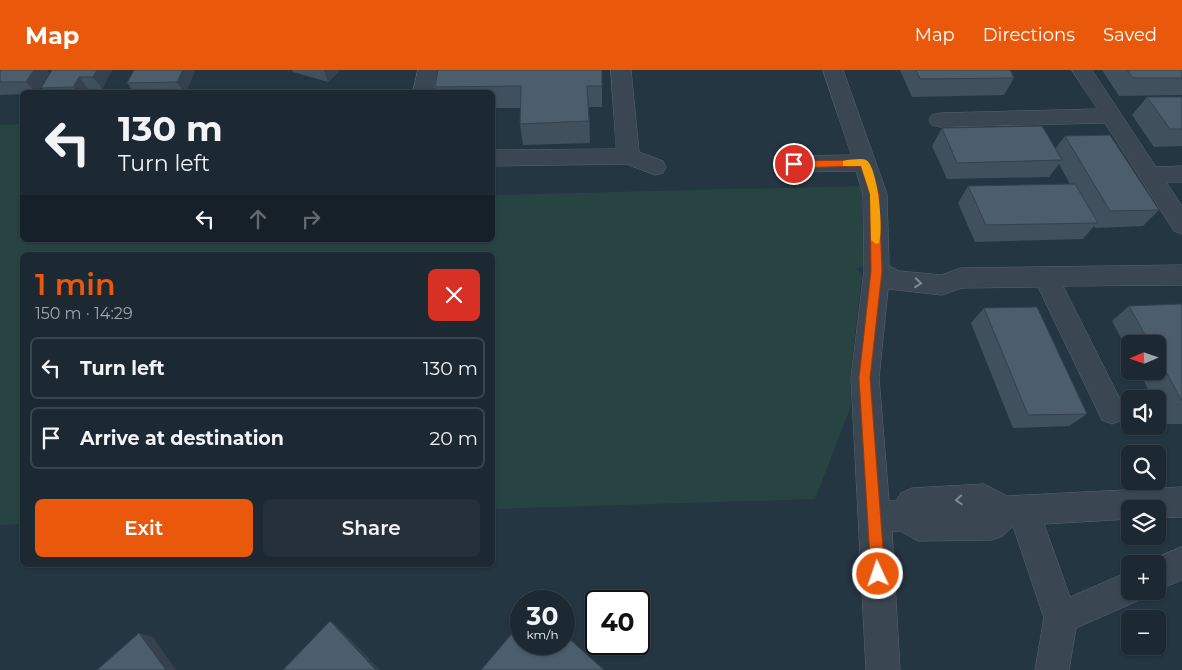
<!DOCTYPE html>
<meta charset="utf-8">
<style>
body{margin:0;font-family:Montserrat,sans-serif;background:#25303a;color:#f1f3f6;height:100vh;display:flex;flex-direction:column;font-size:19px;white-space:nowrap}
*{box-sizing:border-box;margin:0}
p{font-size:16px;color:#a0a6ac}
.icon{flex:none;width:28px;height:28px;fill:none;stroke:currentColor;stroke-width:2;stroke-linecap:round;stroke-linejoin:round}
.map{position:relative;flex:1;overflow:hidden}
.side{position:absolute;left:20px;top:182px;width:475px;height:315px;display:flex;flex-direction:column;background:#1c2832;border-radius:8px;box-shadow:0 1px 4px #0004,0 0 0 1px #3a444d}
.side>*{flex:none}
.top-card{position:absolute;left:20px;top:20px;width:475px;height:152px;border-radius:8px;box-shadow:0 1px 4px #0004,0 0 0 1px #3a444d;background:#1c2832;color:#f1f3f6;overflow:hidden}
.needle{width:32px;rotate:268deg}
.fabs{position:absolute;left:1121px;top:265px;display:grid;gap:10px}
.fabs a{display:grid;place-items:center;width:45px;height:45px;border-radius:8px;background:#1c2832;box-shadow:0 1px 4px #0004,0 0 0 1px #3a444d;font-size:25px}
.speed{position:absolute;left:510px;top:520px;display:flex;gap:10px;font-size:25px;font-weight:700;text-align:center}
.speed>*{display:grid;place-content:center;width:65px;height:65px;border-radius:50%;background:#1c2832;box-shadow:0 1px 4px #0004,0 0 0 1px #3a444d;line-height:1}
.speed small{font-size:12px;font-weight:400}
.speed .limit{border:2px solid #111;border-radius:8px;background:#fff;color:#111}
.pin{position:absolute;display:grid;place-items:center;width:42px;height:42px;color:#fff;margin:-21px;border:2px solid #fff;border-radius:50%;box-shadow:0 1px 5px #0007}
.me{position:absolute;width:55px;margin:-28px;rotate:357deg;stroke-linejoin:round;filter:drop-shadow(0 0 4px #0008)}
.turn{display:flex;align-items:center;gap:18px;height:105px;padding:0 15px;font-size:22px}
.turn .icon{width:65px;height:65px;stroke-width:2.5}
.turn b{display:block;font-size:35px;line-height:42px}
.lanes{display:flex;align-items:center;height:48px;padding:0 15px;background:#0003;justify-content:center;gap:25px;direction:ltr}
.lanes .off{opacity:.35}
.round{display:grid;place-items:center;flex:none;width:52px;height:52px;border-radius:8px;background:#25303a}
.summary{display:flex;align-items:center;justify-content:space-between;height:85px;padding:0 15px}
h1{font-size:30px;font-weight:600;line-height:38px;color:#ea580c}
.cta{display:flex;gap:10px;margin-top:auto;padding:10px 15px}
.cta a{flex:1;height:58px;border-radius:8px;background:#ea580c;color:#fff;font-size:20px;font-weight:600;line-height:58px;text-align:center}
.cta a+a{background:#25303a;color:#f1f3f6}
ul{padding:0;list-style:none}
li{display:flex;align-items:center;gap:15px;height:62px;margin:0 10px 8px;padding:0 5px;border:2px solid #3a444d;border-radius:8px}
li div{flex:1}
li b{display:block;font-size:19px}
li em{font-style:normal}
header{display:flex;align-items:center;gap:30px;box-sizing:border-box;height:70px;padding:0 25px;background:#ea580c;color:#fff}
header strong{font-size:24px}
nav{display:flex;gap:28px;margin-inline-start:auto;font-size:18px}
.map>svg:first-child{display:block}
.green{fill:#274443}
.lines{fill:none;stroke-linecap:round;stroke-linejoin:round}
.minor-casing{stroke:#586570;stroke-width:1}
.minor{fill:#3a4752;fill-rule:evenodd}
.wall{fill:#41505d}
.shaded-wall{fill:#35414c}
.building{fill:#4c5d6c;stroke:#35414c}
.oneway{stroke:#7f8b95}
.route{fill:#ea580c;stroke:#983908}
.slow{fill:#f59e0b}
</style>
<header>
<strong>Map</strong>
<nav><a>Map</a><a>Directions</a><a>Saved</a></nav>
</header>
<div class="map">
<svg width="1182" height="600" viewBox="0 0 1182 600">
<rect width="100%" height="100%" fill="#253643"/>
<!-- green -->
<path class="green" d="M22,54v116h470l1,-45 367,-9 2,7 1,73 -6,3 5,5 -12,102 1,30 -36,93 -322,10 -1,-254h-470v269l-22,1v-400z"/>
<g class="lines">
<!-- minor casing -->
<g class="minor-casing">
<path id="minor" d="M418,0h20l-5,22h-20z
M611,0h20l8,82 24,9 3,6 -3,6 -8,2 -29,-11 -134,2v-16l124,-1z
M823,0h20l44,124 2,72 10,5 42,4 20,-7 221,-3v20l-119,1 63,125 -4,9 -10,4 -10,-4 -64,-133 -76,1 -20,7 -54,-6 -9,89 10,123h7l5,-8 11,-5 72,-4 23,12 175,-9v30l-24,1v-9h-28v10l-86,5 26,73 60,-26v20h15l-3,8 -66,29 -7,42h-34l9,-52 -31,-92 -10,10 -11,4 -74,1 -18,-10h-8l8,139h-34l-15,-292 13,-107 -1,-77 -7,-23 -62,1 -8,-2 -3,-6 3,-6 8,-2 57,-1z
M1072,0h20l64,97 26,-1v16h-16l16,24v28l-8,-3 -69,-108 -165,4 -8,-2 -3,-5 3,-5 8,-2 157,-4z
M1182,477v33l-24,10v-26l-12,-2z"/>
</g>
<!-- minor -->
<use href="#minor" class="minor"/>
</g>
<!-- wall -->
<path class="wall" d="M0,0l49,3 -12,19h-15v2l-22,1z
M52,0h60l-10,19h-14l-2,3h-41l-4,-4z
M292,0h48l-12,12 -35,-10z
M438,0l164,16v21h-13l1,36 -67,2 -3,-21 1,-16h-29v-16h-56l-1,-5z
M900,0h110l4,8 -10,17 -92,2z
M1102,0h80v25l-63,1z
M195,1l-9,21h-52l-7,-9z
M1147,27h35v49l-28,1 -22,-32z
M942,58l113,21 10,-13 94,74 -16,16 -48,2 -1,-2 -11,13 -108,3 -17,-39 10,-17 102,-2 -11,-20 -10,13 -102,2 -15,-33z
M1129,236h53v118h-15l-9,-18v-7h-5l-14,-28h19v-27h-28v11l-18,-34z
M984,238l103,106 -18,12 -56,2 -42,-105z"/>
<!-- shaded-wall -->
<path class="shaded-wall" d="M34,0h13l2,3 -12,19h-2l-9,-10z
M97,0h15l-10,19 -9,-12z
M183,0h11l1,1 -9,21h-2l-7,-10z
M324,0h16l-12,12z
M79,7l9,12 -2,3h-9l-4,-5z
M330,551l7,5 43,44h-4z
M139,563l14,4 23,33h-10z"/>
<!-- building -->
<path class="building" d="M0,0h34l-8,12h-26z
M52,0h45l-4,7h-14l-6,10 -32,1z
M134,0h49l-6,12 -50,1z
M438,0h164v16h-15l2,35 -69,3 1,-38 -86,1z
M916,0h94l4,8 -94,1z
M1127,0h55v8h-49z
M1147,27h35v32h-12z
M1042,56l20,34 -105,3 -15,-35z
M1110,65l49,75 -49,1 -45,-75z
M1075,114l23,39 -112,2 -18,-39z
M1181,234l1,2v95l-24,-44v-13h-8l-21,-38z
M1037,237l50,107 -59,1 -44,-107z
M330,551l46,49h-93z
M521,553v21h43v-10l40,36h-123z
M139,563l27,37h-69z"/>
<!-- one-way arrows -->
<defs><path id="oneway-chevron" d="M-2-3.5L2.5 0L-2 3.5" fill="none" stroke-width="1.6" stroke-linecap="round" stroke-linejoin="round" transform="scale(1.25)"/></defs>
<g class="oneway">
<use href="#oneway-chevron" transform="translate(918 213) rotate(5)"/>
<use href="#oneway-chevron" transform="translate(959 430) rotate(177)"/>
</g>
<!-- route -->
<path class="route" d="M864,90l5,3 10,31 3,77 -12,107 15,196 -2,5 -5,2 -5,-2 -2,-5 -12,-196 12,-107 -1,-77 -9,-28 -67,2 -4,-4 4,-3z"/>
<!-- slow -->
<path class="slow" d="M847,90c5,0 14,-2 19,0 12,6 18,72 13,83l-3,1 -5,-4 -1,-46 -9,-28h-18v-5z"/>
</svg>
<div class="fabs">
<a><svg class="needle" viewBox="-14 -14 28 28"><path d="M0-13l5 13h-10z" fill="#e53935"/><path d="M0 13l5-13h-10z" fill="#a0a6ac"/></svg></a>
<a><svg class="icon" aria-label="sound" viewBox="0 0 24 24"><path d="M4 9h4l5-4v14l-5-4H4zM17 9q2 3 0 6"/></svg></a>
<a><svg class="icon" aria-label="search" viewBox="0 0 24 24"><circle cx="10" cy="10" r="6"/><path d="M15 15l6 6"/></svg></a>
<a><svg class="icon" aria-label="layers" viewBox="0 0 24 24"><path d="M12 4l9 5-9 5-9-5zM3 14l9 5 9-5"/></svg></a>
<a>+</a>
<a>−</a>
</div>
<div class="speed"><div>30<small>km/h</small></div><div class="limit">40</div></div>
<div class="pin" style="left:794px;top:94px;background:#d93025"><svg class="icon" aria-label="arrive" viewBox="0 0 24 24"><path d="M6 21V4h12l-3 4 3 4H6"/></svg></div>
<svg class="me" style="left:878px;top:504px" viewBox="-20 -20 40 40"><circle r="17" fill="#ea580c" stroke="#fff" stroke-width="3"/><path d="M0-11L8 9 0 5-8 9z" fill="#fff"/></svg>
<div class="top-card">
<div class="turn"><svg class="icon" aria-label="left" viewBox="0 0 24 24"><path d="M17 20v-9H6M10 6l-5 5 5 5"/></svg><div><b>130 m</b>Turn left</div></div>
<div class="lanes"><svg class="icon" aria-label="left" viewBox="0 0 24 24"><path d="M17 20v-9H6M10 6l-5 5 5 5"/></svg><svg class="icon off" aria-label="ahead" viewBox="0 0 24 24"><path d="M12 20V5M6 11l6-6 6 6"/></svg><svg class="icon off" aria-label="right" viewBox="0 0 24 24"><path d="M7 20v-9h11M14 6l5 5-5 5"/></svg></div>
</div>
<section class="side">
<div class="summary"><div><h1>1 min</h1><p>150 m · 14:29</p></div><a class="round" style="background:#d93025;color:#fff"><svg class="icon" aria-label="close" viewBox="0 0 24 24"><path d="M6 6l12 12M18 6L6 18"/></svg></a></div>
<ul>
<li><svg class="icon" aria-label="left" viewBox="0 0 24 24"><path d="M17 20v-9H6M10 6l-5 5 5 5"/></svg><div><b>Turn left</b></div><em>130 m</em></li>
<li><svg class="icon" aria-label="arrive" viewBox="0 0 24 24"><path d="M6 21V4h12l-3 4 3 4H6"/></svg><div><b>Arrive at destination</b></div><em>20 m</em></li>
</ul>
<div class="cta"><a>Exit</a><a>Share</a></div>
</section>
</div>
